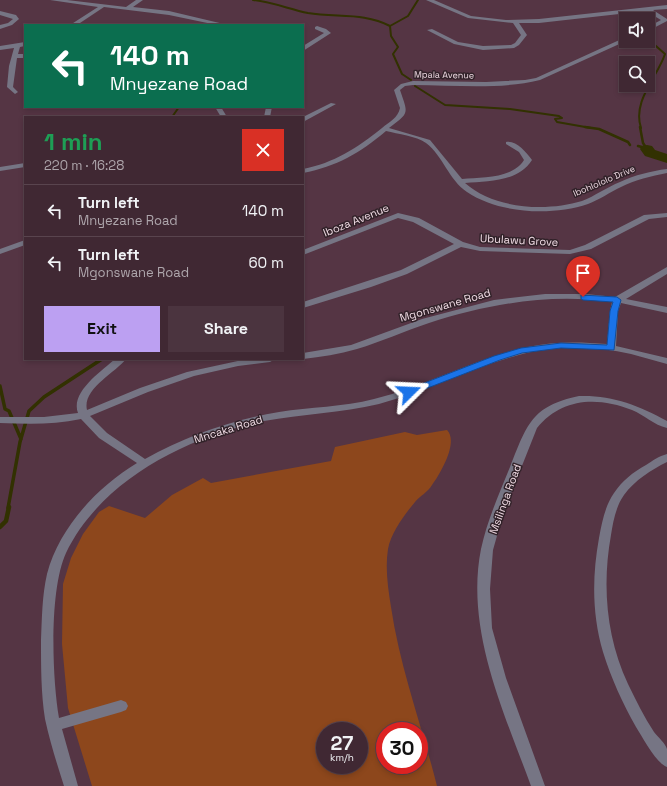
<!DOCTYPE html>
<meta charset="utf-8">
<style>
body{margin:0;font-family:"Space Grotesk",sans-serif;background:#4b343f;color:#f1f3f6;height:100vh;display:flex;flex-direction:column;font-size:15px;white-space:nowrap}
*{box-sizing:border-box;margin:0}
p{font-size:13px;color:#aea6ac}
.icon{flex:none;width:22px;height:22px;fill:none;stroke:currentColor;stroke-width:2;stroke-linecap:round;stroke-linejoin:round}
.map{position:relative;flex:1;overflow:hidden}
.drawer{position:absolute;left:24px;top:116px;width:280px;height:244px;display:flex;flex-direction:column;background:#402833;border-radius:0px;box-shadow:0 2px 6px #0003,0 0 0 1px #59444e}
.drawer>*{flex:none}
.guide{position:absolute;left:24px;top:24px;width:280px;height:84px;border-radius:0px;box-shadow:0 2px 6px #0003,0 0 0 1px #59444e;background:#0b6e4f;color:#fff;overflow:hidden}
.controls{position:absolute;left:619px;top:12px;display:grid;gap:8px}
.controls a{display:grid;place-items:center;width:36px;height:36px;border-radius:0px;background:#402833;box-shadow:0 2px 6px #0003,0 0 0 1px #59444e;font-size:20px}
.speed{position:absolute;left:316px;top:722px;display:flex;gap:8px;font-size:20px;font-weight:700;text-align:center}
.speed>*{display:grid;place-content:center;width:52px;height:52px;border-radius:50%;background:#402833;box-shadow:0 2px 6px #0003,0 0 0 1px #59444e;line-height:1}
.speed small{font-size:10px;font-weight:400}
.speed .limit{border:6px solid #d22;background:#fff;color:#111}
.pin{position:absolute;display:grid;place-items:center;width:34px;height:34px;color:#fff;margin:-41px -17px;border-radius:50% 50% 50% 0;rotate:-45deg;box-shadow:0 0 4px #0007}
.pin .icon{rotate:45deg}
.me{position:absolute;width:44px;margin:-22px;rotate:69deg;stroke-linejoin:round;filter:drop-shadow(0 0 3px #0008)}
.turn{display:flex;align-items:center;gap:14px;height:84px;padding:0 20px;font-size:18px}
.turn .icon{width:52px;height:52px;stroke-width:2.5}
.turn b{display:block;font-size:28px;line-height:34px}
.round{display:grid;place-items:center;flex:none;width:42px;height:42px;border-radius:0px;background:#4b343f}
.summary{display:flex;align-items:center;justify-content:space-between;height:68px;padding:0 20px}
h1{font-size:24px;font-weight:700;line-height:30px;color:#1e9e55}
.primary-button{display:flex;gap:8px;margin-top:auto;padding:8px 20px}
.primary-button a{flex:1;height:46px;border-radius:0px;background:#bca0f2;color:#111;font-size:16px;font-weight:700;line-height:46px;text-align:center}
.primary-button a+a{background:#4b343f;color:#f1f3f6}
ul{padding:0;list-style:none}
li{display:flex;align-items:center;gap:12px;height:52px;padding:0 20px;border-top:1px solid #59444e}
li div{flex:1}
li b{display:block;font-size:15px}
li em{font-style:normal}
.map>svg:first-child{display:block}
.green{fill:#8d471c;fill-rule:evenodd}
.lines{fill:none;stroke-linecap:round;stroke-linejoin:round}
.stream-far3{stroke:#323101;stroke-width:2}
.stream-far2{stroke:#323101;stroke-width:2.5}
.stream-far1{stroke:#323101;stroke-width:3.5}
.stream{stroke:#323101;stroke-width:4.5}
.river{fill:#323101;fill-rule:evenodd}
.minor{fill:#767584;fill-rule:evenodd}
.route{fill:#1a73e8;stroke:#114b97}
.labels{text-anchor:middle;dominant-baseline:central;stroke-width:3;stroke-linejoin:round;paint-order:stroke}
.far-street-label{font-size:9px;fill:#f1dce5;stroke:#312229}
.street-label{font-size:11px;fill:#f1dce5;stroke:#312229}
</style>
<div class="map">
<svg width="667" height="786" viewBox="0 0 667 786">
<rect width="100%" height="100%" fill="#553544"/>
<!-- green -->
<path class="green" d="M447,430c12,12 -7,44 -15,55 -4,7 -12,11 -17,17 -11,13 -24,31 -27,47 -3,19 0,39 3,58 9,61 31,119 46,179h-345l-24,-78 -6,-64 1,-60 8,-26 12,-24 16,-22 10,-6 36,12 27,-23 31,-17 8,5 120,-22 4,-14 70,-15 12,3zM325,731h34v34h-34zM385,731h34v34h-34z"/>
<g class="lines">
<!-- stream-far3 -->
<path class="stream-far3" d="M253,0c19,2 36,9 55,13 28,5 56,-1 82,13l1,10 7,11 -5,7 9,20 9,6
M390,26l18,-10 10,-16
M415,86l30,19 65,4 49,7 3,2 -7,1 2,3 34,6
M172,117l7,-10
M641,128c-9,-27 16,-50 24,-74l-17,-15"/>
<!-- stream-far2 -->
<path class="stream-far2" d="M585,127l14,2 29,13 2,3
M640,127l3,16 4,6
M638,146l8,2"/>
<!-- stream-far1 -->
<path class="stream-far1" d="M0,386l5,23 4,2 12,28
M8,508l12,-66 9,-31 15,-14 58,-38"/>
<!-- stream -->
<path class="stream" d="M0,527l6,-6 3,-14"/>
<!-- river -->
<path class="river" d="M647,145l5,1 3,4 12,4v9l-22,-7 -5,-7 2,-3z"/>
<!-- minor -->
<path class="minor" d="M50,0h17l59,7 10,-7h7l-10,7 36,4 59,14h-11l-48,-10 -65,-8 -27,18h-7l28,-18z
M426,0h8l37,16 35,4 33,-1 128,-14v4l-14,1 14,9v2l-19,10v-4l13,-7 -15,-9 -107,12h-20l8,12 -8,10 -5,3 -31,2 -29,-6 -27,-14 5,-1 26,13 25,4 28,-1 4,-2 6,-8 -8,-12 -45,-5z
M0,11l16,4 3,4 -7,6 -12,4v-4l8,-2 5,-4 -13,-4z
M317,26l9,3 5,4 -28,18v-5l21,-13 -9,-4v-2z
M626,37v4l-86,39c-41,10 -85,5 -127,5l-8,1 -5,4c8,24 10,22 -11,38l41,12 32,39c20,-2 50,0 62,-19l-5,-8 -13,-8v-2c10,-2 20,10 26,18 -14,22 -43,21 -67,23 29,26 81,29 117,18 13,-5 25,-14 38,-19 15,-7 31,-11 47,-13v4c-16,3 -32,7 -46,14 -11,5 -22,13 -33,17 -36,12 -88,10 -121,-12 -18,-12 -24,-36 -41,-49 -10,-7 -28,-9 -40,-12 -27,23 -49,35 -83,42v-4c31,-6 54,-21 79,-41 7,-6 16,-10 18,-20l-6,-18 7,-6 12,-3 73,1 39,-2 11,-2z
M25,42v4l-5,1 -2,7h7v4h-8l-4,29 5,5 -3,2 -8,-7 2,-21 5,-18 -14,2v-4z
M331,103l5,1 -33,18v-5z
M215,107h6l6,10h-6z
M266,107h6l-2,10h-6z
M25,163v4l-25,4v-4z
M398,213l21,5 44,24 17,5 90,3 15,-5 59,-30 23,-2v4l-18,2 -58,30 -21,5 -90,-3 -19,-4 -54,27 -36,13 -68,21v-6l98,-32 53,-26 -41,-22 -15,-4 -95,37v-5z
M25,240v5l-25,9v-5z
M667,267v7l-41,25 41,8v6l-46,-10 -3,8 -2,35 51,12v6c-12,-3 -24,-7 -36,-10 -39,-9 -81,-9 -119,3 -46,13 -88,35 -133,47 -38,9 -77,10 -115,17 -77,16 -163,59 -198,132 -17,37 -14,124 -7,165l62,-18 5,2 2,4 -2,4 -5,2 -59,17 16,57h-14c-7,-22 -14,-44 -19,-67 -4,-26 -4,-52 -4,-79 1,-22 1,-44 6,-66 12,-46 50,-87 90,-111l-38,-25 -18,-19c-27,6 -54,5 -81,4v-6h44l34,-4c-8,-21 24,-42 37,-54h11c-11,14 -44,30 -39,51l53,-22 47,-16 60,-13h28l-5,3 -32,4 -44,10 -46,16 -58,24 17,17 38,26c41,-23 87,-39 134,-47 31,-5 64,-5 95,-13 53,-13 101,-41 154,-52 26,-6 53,-5 79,-3l3,-33 2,-9c-62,-9 -124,2 -183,21 -25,8 -48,19 -72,26 -18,5 -36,8 -54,10v-6l48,-8 71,-26 72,-19 51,-6h41l29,3z
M579,396c33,-1 59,9 88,25v7c-13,-3 -23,-13 -35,-18 -35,-14 -71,-12 -95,18l-33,83 -11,39 -3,39 2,39 14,50 39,108h-14c-27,-74 -66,-156 -50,-237 6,-28 18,-55 29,-82 17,-42 21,-61 69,-71z
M667,454v8c-16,8 -32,18 -43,33 -8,11 -11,27 -13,40 -9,50 -5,102 17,149 8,16 16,33 26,48 4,5 11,11 13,17 0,5 0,13 0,18 -11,-4 -24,-29 -31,-40 -13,-23 -25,-49 -33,-75 -11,-37 -11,-75 -4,-114 3,-16 6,-32 15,-45 8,-12 19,-21 32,-28 6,-4 13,-9 21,-11z"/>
</g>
<!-- route -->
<path class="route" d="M581,295l36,2 4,3 -3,11 -4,39 -53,-2 -39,5 -22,7 -88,34 -3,1 -5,-3 2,-2 88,-34 27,-8 40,-5 46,2 3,-34 3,-9 -30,-2 -2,-1z"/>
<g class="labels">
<!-- far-street labels -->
<g class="far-street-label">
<text transform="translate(444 75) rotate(1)">Mpala Avenue</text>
<text transform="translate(604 181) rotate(-23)">Ibohlololo Drive</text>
</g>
<!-- street labels -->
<g class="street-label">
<text transform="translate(356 220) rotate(-22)">Iboza Avenue</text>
<text transform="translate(519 240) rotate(3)">Ubulawu Grove</text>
<text transform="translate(445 305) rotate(-16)">Mgonswane Road</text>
<text transform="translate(228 429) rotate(-17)">Mncaka Road</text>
<text transform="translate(505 499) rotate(-70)">Msilinga Road</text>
</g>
</g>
</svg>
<div class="controls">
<a><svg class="icon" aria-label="sound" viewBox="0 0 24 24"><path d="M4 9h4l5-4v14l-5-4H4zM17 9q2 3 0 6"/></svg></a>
<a><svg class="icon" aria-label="search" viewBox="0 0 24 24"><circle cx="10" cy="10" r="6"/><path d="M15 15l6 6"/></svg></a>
</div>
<div class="speed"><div>27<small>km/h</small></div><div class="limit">30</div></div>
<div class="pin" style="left:583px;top:297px;background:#d93025"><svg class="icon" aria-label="arrive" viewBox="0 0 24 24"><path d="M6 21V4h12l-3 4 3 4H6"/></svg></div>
<svg class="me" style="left:409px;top:392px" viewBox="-20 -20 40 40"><path d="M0-17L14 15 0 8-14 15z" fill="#1a73e8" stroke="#fff" stroke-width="4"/></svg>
<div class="guide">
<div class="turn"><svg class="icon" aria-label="left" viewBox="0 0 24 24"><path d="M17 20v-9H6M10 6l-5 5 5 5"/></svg><div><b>140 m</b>Mnyezane Road</div></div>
</div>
<section class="drawer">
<div class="summary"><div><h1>1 min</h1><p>220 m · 16:28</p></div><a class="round" style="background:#d93025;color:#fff"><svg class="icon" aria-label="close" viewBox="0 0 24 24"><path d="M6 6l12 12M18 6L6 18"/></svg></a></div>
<ul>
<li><svg class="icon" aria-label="left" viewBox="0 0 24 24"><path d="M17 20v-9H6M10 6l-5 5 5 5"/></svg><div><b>Turn left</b><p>Mnyezane Road</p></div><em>140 m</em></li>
<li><svg class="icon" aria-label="left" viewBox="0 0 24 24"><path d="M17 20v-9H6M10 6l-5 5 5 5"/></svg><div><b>Turn left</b><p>Mgonswane Road</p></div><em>60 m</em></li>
</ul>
<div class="primary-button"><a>Exit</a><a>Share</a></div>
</section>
</div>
